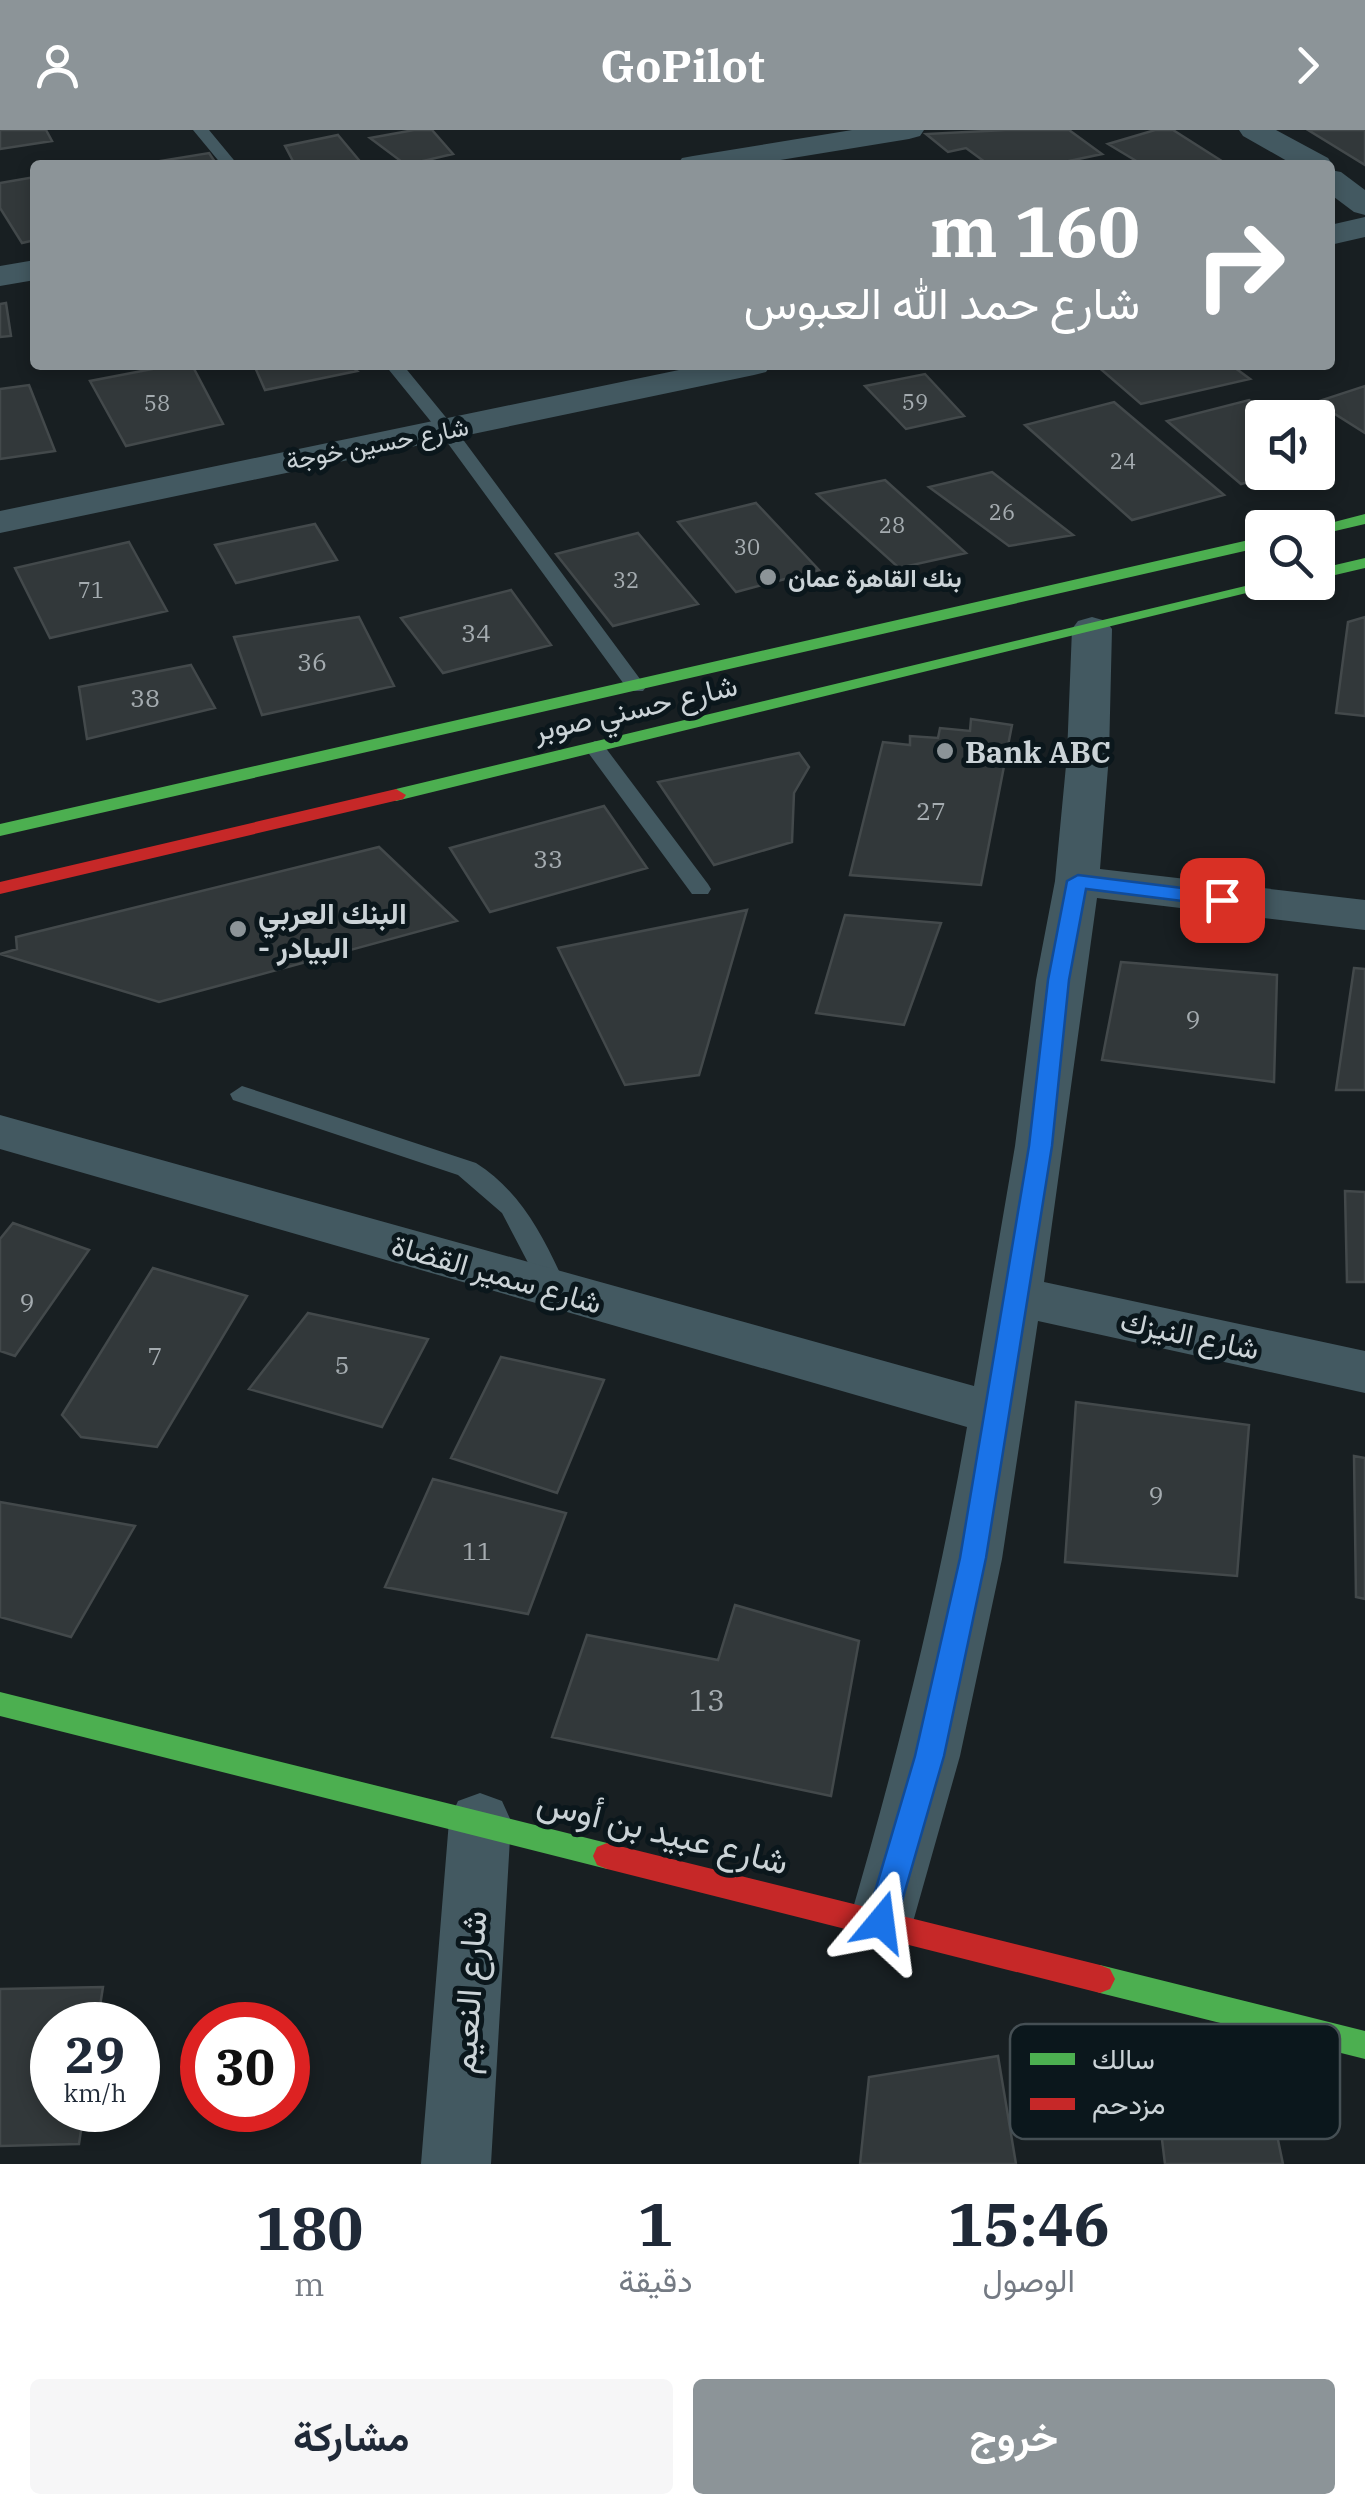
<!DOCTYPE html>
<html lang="ar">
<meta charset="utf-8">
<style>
body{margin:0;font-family:"IBM Plex Serif",Vazirmatn,serif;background:#f6f6f7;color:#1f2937;direction:rtl;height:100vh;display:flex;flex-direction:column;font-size:38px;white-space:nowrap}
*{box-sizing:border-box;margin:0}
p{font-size:32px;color:#747a83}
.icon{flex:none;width:55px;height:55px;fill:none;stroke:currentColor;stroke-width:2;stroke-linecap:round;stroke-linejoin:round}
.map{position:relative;height:2034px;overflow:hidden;direction:ltr}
.panel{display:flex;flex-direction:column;background:#fff;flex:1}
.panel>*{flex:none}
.guide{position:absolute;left:30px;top:30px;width:1305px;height:210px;border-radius:10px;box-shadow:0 5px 15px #0003;direction:rtl;background:#8c9498;color:#fff;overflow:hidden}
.tools{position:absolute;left:1245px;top:270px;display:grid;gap:20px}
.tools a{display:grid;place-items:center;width:90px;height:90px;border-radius:10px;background:#fff;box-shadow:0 5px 15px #0003;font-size:50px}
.speed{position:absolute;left:30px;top:1872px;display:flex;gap:20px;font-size:50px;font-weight:700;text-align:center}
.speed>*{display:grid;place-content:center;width:130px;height:130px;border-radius:50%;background:#fff;box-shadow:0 5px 15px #0003;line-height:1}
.speed small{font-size:25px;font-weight:400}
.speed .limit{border:15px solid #d22;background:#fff;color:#111}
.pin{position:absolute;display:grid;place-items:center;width:85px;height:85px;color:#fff;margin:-42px;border-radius:20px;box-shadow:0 5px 15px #0006}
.me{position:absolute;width:110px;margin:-55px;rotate:16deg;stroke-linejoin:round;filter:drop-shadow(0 0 8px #0008)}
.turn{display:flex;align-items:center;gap:35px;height:210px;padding:0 30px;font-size:45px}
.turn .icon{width:130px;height:130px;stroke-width:2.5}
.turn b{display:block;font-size:70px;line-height:85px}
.eta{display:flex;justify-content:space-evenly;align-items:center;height:170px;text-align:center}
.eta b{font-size:60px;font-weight:700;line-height:70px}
.primary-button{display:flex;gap:20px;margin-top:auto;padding:20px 30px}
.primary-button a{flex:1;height:115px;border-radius:10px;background:#8c9498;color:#fff;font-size:40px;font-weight:700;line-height:115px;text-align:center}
.primary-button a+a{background:#f6f6f7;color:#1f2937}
header{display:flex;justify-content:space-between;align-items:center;height:130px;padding:0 30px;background:#8c9498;color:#fff;font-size:45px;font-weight:700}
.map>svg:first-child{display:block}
.building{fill:#32383a;stroke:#43494b;stroke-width:2.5}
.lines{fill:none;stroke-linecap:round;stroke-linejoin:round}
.lane{fill:#435961;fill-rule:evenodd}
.street{fill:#435961;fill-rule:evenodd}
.fast{fill:#4caf50;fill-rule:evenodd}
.jam{fill:#c62828;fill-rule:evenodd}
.route{fill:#1a73e8;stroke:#114b97;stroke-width:2.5}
.poi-dot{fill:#8c9498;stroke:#0b171c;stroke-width:4}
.labels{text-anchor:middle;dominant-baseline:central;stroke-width:10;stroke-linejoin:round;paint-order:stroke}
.far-number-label{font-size:22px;fill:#a5acb0}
.far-street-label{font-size:25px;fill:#cbd3d7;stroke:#0b171c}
.far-poi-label{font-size:25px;font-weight:bold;fill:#cbd3d7;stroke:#0b171c;text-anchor:start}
.number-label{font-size:25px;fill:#a5acb0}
.street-label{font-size:30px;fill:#cbd3d7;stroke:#0b171c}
.poi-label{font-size:30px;font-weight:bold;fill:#cbd3d7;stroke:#0b171c;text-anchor:start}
.near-number-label{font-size:30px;fill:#a5acb0}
.near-street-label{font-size:35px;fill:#cbd3d7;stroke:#0b171c}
.key{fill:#0b171c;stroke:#454f54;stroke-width:2.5}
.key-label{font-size:28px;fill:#cbd3d7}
</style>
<header><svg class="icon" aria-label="forward" viewBox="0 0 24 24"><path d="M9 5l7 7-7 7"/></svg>GoPilot<svg class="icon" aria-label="person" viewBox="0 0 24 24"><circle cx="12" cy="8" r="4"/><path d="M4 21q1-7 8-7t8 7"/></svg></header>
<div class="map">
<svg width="1365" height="2034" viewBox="0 0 1365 2034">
<rect width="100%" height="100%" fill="#181f22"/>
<!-- building -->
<path class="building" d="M0,0h46l6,11 -52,8z
M414,0h18l21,24 -47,11 -36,-27z
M1006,0h63l33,24 -52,11h-61l-23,-17 -18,4 -22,-18z
M1155,0h18l55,35h-85l-35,-21z
M1308,0h57v35z
M338,5l25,30h-68l-10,-19z
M209,23l8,12h-81z
M35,47v63l-13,3 -22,-35v-25z
M6,173l5,33 -11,1v-33z
M173,235h19l31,59 -97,22 -36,-65z
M254,235h95l8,6 -92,19z
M1096,235h135l19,14 -109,25z
M925,244l39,42 -58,13 -41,-43z
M29,255l26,66 -55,8v-70z
M1365,256v47l-49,-31z
M1249,270l22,18h-9v54h24l-45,12 -74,-63z
M1114,272l110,93 -92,25 -107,-95z
M992,342l81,63 -64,11 -80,-59z
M885,350l81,73 -67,15 -82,-74z
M756,373l63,67 -83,22 -58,-70z
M315,394l22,36 -101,23 -21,-38z
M638,403l60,71 -85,22 -57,-72z
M129,412l38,69 -117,27 -35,-70z
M511,460l40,55 -108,28 -42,-55z
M359,487l35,69 -132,29 -28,-78z
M1365,487v99l-29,-3 12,-91z
M191,535l24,43 -128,31 -8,-52z
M971,589l41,6 -31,160 -131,-10 33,-133 27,3v-9l28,2 2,-10 30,3z
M799,623l10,14 -15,26 -2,49 -78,23 -56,-83z
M604,676l43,62 -157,44 -40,-64z
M379,717l78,74 -298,81 -159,-48 17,-5 -1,-12z
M747,780l-48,165 -74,10 -67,-137z
M845,785l96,8 -37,102 -88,-12z
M1121,832l156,13 -3,107 -172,-22z
M1354,838l11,1v121h-29z
M1345,1061l20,1v90h-18z
M13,1093l76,27 -74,106 -15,-5v-112z
M153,1138l94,28 -90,151 -76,-10 -19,-22z
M308,1183l120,26 -46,88 -133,-38z
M501,1227l103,23 -47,113 -106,-35z
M1076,1272l173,23 -12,151 -172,-14z
M1354,1326l11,2v141l-9,-2z
M433,1349l133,34 -38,101 -143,-27z
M0,1372l135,24 -64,111 -71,-20z
M735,1475l124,36 -28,155 -279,-59 35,-102 131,25z
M103,1857l-6,38h-45v85h32l-5,34 -79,2v-157z
M998,1926l18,108h-156l9,-87z
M1158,1977l115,9 10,48h-118z"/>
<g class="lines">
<!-- lane -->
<path class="lane" d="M193,0h16l29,35h-16z
M385,235h18l50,61 190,257 3,4 -3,4h-14l-188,-257z
M595,611l7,2 106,141 3,5 -3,5h-16l-108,-147z
M242,956l234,77c48,31 68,76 92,127l-4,7h-18l-44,-84 -44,-38 -225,-75 -3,-6z"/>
<!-- street -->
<path class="street" d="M852,0h72l-4,6 -11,3 -159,26h-73l5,-7 11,-2z
M1239,0h37l52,28 5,7 -3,4v-4h-36l-51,-29z
M1330,40l11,2 24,18v25l-11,-3 -24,-18z
M1365,87v20l-35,8v-20z
M35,130v20l-35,6v-20z
M703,235h68l-5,7 -12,3 -754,158v-22z
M1092,487l14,4 6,8 -3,126 -9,114 265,31v30l-268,-32 -53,384 321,69v42l-327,-72 -36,238 -42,197 -47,166 -9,21 -23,9 -23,-9 -9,-21c48,-164 89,-327 118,-495l-967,-278v-34l974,271 41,-240 21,-166 19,-99 12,-126 5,-126 6,-8z
M480,1663l22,8 9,20 -20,343h-70l28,-343 9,-20z"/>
<!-- fast -->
<path class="fast" d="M1365,384v10l-47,11v-7h-7z
M1262,407v10l-1262,289v-12z
M1365,428v10l-47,11v-10z
M1262,452h29l-895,219 -10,-6 10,-6z
M0,1562l607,151 10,4 4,9 -4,9 -10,4 -607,-153z
M1100,1835l265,66v28l-265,-66 -10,-4 -5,-10 5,-10z"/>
<!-- jam -->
<path class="jam" d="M396,659l10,6 -3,4 -403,95v-12z
M607,1713l493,122 10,4 5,10 -5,10 -10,4 -493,-124 -10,-4 -4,-9 4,-9z"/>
</g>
<!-- route -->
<path class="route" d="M1078,745l144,18 10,7 -10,6 -136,-17 -17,91 -17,166 -66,412 -42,198 -48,166 -5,10 -10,4 -11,-4 -4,-10 49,-166 45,-198 69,-412 19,-166 19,-99z"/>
<!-- markers -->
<g class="poi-dot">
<circle cx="768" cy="447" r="10"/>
<circle cx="945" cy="621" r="10"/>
<circle cx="238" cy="799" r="10"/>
</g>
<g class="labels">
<!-- far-number labels -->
<g class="far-number-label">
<text x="915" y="271">59</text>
<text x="157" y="272">58</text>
<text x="1123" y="330">24</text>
<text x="1002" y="381">26</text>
<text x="892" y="394">28</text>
<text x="747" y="416">30</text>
<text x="626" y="449">32</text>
<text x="91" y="459">71</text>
</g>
<!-- far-street labels -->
<g class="far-street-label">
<text transform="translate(377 313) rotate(-11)">شارع حسين خوجة</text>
</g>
<!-- far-poi labels -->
<g class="far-poi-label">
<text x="788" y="447">بنك القاهرة عمان</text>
</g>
<!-- number labels -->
<g class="number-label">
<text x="476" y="502">34</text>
<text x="312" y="531">36</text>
<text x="145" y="567">38</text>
<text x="931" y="680">27</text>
<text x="548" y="728">33</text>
<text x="1193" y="888">9</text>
<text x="27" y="1171">9</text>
<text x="155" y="1225">7</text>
<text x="342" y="1234">5</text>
<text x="1156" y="1364">9</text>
<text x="477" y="1420">11</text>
</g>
<!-- street labels -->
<g class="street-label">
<text transform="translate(635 577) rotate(-13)">شارع حسني صوبر</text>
<text transform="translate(497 1143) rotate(16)">شارع سمير القضاة</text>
<text transform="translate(1190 1204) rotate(12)">شارع النيزك</text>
</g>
<!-- poi labels -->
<g class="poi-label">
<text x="965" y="621">Bank ABC</text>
<text x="258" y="782">البنك العربي<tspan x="258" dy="34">- البيادر</tspan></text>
</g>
<!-- near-number labels -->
<g class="near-number-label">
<text x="707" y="1569">13</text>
</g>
<!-- near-street labels -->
<g class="near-street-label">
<text transform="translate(663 1701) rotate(14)">شارع عبيد بن أوس</text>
<text transform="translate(468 1862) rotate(-86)">شارع النعيم</text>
</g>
</g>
<!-- legend -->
<rect x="1010" y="1894" width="330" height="115" rx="15" class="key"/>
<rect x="1030" y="1923" width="45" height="12" fill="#4caf50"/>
<rect x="1030" y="1968" width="45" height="12" fill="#c62828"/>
<g class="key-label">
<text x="1092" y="1939">سالك</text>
<text x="1092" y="1984">مزدحم</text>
</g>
</svg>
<div class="tools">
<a><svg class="icon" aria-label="sound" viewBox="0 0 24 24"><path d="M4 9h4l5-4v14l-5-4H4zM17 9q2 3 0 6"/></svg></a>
<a><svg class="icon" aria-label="search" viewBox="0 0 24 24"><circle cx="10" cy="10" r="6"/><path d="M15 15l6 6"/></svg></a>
</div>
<div class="speed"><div>29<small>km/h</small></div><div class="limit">30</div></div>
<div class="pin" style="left:1222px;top:770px;background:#d93025"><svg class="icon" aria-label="arrive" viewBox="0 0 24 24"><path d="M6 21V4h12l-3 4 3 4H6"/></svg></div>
<svg class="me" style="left:881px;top:1792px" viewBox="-20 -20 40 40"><path d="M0-17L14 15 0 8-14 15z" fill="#1a73e8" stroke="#fff" stroke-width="4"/></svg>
<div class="guide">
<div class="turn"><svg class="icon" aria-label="right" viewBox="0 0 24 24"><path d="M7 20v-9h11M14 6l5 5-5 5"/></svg><div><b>160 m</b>شارع حمد الله العبوس</div></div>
</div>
</div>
<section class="panel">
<div class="eta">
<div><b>15:46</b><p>الوصول</p></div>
<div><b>1</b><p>دقيقة</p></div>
<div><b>180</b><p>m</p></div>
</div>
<div class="primary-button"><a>خروج</a><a>مشاركة</a></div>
</section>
